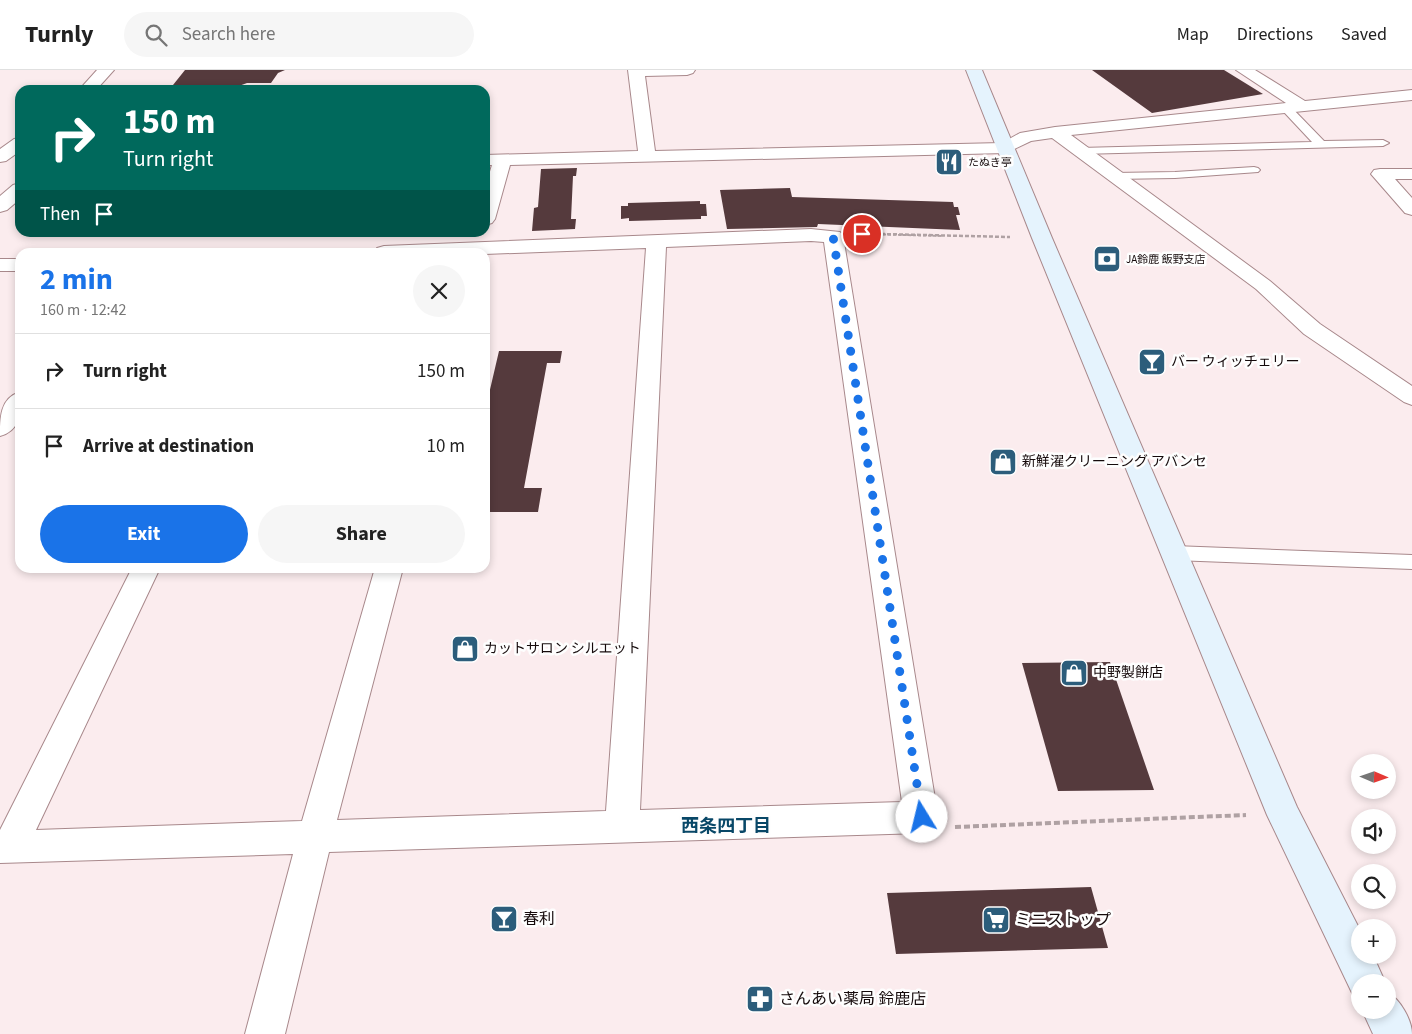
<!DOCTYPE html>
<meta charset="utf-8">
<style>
body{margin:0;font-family:"Source Sans 3","Noto Sans JP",sans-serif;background:#f6f6f6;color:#222;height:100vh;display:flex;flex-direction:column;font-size:19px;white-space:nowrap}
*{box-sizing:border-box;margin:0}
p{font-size:16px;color:#767676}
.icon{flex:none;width:28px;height:28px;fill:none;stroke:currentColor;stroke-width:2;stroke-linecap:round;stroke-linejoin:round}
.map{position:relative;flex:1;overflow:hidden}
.details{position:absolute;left:15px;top:178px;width:475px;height:325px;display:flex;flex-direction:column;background:#fff;border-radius:15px;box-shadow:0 2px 8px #0003}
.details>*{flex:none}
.top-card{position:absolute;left:15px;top:15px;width:475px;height:152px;border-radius:15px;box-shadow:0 2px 8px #0003;background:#00695c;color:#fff;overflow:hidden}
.needle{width:32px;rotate:92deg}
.fabs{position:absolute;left:1351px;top:684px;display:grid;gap:10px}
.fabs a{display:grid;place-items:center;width:45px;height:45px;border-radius:50%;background:#fff;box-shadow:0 2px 8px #0003;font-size:25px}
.pin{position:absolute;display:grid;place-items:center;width:42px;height:42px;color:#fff;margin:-21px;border:2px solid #fff;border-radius:50%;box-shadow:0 1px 5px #0007}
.me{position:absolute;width:55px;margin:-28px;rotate:351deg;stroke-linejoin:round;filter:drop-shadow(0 0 4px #0008)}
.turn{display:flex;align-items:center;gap:18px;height:105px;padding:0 25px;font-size:22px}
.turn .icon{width:65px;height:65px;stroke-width:2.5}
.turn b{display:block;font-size:35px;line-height:42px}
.then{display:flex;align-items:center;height:48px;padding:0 25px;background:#0003;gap:10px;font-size:19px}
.round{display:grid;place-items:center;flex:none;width:52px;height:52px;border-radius:26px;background:#f6f6f6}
.head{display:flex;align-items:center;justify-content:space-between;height:85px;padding:0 25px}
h1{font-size:30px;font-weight:700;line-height:38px;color:#1a73e8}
.primary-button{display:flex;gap:10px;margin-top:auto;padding:10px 25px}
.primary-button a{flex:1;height:58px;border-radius:30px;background:#1a73e8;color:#fff;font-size:20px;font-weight:700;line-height:58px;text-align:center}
.primary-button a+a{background:#f6f6f6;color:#222}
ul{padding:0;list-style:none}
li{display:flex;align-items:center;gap:15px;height:75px;padding:0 25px;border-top:1px solid #e0e0e0}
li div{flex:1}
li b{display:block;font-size:19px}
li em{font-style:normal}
header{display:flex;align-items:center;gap:30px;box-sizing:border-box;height:70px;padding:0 25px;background:#fff;border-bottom:1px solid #e0e0e0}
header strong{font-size:24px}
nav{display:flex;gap:28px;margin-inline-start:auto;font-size:18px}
.search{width:350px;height:45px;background:#f6f6f6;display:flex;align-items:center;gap:12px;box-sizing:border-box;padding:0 18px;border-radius:28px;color:#767676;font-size:19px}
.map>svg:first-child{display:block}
.building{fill:#553a3d}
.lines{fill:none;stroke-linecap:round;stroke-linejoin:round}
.lane-casing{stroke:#a8888b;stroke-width:2}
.street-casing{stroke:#a8888b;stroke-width:2}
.secondary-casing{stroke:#a8888b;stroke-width:2}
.path-far2{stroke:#afa1a3;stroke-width:2;stroke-dasharray:3 2;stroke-linecap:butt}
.path-far1{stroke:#afa1a3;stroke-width:2.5;stroke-dasharray:4 2;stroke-linecap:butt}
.path{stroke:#afa1a3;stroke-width:4;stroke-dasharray:6 3;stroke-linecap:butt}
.lane{fill:#fff;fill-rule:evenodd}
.street{fill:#fff;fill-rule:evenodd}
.secondary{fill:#e5f3fd;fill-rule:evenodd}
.route{stroke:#1a73e8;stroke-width:9;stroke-dasharray:0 16.2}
.labels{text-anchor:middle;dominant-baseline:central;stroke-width:5;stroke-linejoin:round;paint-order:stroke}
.far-poi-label{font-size:11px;fill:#150a0b;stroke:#fefefe;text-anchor:start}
.poi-label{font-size:14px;fill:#150a0b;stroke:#fefefe;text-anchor:start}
.near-poi-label{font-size:16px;fill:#150a0b;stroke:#fefefe;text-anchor:start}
.near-neighbourhood-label{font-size:18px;font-weight:bold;fill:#084767;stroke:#fefefe}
</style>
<header>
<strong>Turnly</strong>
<div class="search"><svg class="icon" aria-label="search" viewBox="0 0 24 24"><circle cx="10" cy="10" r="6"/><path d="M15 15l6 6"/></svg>Search here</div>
<nav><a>Map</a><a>Directions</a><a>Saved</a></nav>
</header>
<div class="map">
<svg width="1412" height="964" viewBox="0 0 1412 964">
<rect width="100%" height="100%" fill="#fbecee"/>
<!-- building -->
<path class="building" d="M185,0h100l-7,3 -7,10h-24l-19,7h-59z
M1092,0h132l39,24 -111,19z
M577,98l-1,8h-3l-2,43h5l-1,10 -43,2 2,-23 4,-1 3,-38z
M790,118l2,9 161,5 1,5h4l2,8h-4l4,15 -142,-6 -1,3 -90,2 -7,-39z
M700,131v3h6l1,12h-6v3l-72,2v-3l-8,1v-13h7v-3z
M499,281h63l-2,12h-13l-23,125h18l-4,24h-53v-101z
M1110,592l44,128 -96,1 -36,-128z
M1091,817l17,61 -212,6 -9,-61z"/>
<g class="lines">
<!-- lane casing -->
<g class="lane-casing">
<path id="lane" d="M1286,35l4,1 34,35 59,-1 6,3 -6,3 -303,8 -6,-3 6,-3 232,-6 -30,-32 -1,-2 1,-2z
M1254,97l4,1 2,2 -2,2 -83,6 -61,1 -6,-3 6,-3 61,-1z
M1174,476l238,9v14l-238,-9 -6,-2 -3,-5 3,-5z"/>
</g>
<!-- street casing -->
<g class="street-casing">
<path id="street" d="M97,0h17l-18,20h-17z
M628,0h67l-2,3 -6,2 -42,1 10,75 347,-8 18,-10 35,-6 231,-24 -50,-33h19l50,31 107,-11v10l-341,35 199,146 50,43 92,62v19l-8,-3 -100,-68 -48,-45 -204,-151 -21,3 -25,12 -496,12 -15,54 -3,4 -7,2v-37l7,-23h-7v-10l153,-4z
M20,68v13l-14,10 -6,1v-13l14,-10z
M1380,99h32v10h-17l17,19v17l-7,-2 -34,-39 3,-4z
M20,113v16l-13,11 -7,2v-16l13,-11z
M811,159l29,3 3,4 95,581 -5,11 -12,5 -592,19 -44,182h-40l48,-180 -293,9v-33l132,-262h28l-124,262 266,-9 73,-253h28l-66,252 269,-9 40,-563 -161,6 -111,-2 3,-4 7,-2zM811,171l13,1 78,560 -262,8 26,-563z
M0,189h20v12h-20z
M20,322c0,19 2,38 -20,44 0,-18 0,-38 20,-44z"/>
</g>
<!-- secondary casing -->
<g class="secondary-casing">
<path id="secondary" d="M966,0h16l70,168 245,569 63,123v25h13l12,27h-25v17l-7,-4 -86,-180 -235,-577z
M1388,923c12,6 24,27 24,41h-39l-11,-24h26z"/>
</g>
<!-- path-far2 -->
<path class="path-far2" d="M863,164l80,2"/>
<!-- path-far1 -->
<path class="path-far1" d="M881,164l129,3"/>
<!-- path -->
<path class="path" d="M955,757l291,-12"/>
<!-- lane -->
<use href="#lane" class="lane"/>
<!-- street -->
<use href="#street" class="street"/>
<!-- secondary -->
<use href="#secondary" class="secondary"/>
</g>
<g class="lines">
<!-- route -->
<path class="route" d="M862,164h-20l-9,2 89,581"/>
</g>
<!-- icons -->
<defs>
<g id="restaurant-square" transform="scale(1.4375)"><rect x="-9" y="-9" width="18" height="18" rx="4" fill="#2c5d7b" stroke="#fefefe"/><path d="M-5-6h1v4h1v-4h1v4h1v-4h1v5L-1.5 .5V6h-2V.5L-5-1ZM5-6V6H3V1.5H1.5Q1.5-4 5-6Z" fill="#fff"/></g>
<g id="bank-square" transform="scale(1.4375)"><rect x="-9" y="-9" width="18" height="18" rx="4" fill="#2c5d7b" stroke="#fefefe"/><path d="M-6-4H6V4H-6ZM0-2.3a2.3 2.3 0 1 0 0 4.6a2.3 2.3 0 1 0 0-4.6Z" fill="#fff"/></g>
<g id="bar-square" transform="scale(1.4375)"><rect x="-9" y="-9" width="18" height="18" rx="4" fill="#2c5d7b" stroke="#fefefe"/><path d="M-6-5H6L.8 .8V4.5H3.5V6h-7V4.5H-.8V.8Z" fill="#fff"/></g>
<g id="shop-square" transform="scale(1.4375)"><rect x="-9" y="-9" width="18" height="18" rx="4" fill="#2c5d7b" stroke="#fefefe"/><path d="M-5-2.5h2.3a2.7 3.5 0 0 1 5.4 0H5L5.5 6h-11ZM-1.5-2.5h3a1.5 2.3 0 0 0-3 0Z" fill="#fff"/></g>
<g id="supermarket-square" transform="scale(1.4375)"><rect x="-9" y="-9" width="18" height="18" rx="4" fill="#2c5d7b" stroke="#fefefe"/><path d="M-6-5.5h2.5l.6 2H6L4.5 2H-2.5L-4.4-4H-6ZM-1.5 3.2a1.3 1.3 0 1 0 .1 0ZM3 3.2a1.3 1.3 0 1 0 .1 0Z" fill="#fff"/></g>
<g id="pharmacy-square" transform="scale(1.4375)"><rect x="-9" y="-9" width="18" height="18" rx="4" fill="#2c5d7b" stroke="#fefefe"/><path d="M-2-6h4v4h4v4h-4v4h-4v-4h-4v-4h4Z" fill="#fff"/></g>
</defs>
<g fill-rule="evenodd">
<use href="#restaurant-square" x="949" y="92"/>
<use href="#bank-square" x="1107" y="189"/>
<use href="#bar-square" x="1152" y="292"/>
<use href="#shop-square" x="1003" y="392"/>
<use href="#shop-square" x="465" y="579"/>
<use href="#shop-square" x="1074" y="603"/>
<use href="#bar-square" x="504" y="849"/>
<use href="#supermarket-square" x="996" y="850"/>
<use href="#pharmacy-square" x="760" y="929"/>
</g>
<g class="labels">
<!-- far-poi labels -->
<g class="far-poi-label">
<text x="968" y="92">たぬき亭</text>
<text x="1126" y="189">JA鈴鹿 飯野支店</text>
</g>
<!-- poi labels -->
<g class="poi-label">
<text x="1171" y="292">バー ウィッチェリー</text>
<text x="1022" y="392">新鮮濯クリーニング アバンセ</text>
<text x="484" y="579">カットサロン シルエット</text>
<text x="1093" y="603">中野製餅店</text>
</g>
<!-- near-poi labels -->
<g class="near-poi-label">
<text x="523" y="849">春利</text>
<text x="1015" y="850">ミニストップ</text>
<text x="779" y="929">さんあい薬局 鈴鹿店</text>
</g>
<!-- near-neighbourhood labels -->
<g class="near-neighbourhood-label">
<text x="726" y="756">西条四丁目</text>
</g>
</g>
</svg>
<div class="fabs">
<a><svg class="needle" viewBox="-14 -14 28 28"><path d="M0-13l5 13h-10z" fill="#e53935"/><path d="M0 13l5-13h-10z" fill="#767676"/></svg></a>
<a><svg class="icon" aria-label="sound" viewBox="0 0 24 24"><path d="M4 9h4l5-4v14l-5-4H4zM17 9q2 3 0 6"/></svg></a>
<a><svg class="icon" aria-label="search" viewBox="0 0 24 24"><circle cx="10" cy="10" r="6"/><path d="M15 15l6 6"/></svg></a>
<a>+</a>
<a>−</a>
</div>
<div class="pin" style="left:862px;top:164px;background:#d93025"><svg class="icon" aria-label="arrive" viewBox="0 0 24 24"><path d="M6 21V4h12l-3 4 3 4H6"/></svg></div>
<svg class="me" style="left:922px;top:747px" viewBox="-20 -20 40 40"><circle r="19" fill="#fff"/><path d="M0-13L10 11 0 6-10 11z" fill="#1a73e8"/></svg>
<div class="top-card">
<div class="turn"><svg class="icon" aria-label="right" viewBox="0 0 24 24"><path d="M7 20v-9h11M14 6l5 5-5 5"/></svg><div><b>150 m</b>Turn right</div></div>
<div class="then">Then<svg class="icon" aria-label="arrive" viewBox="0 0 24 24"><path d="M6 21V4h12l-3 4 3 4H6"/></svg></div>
</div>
<section class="details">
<div class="head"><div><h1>2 min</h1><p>160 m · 12:42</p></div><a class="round"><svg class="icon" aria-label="close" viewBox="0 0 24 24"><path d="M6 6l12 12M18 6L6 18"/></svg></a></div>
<ul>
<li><svg class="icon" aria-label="right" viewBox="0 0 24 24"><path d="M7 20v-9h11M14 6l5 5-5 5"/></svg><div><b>Turn right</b></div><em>150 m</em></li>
<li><svg class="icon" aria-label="arrive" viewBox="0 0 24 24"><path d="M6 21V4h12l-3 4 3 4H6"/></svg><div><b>Arrive at destination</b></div><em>10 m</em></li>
</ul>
<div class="primary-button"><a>Exit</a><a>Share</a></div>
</section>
</div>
